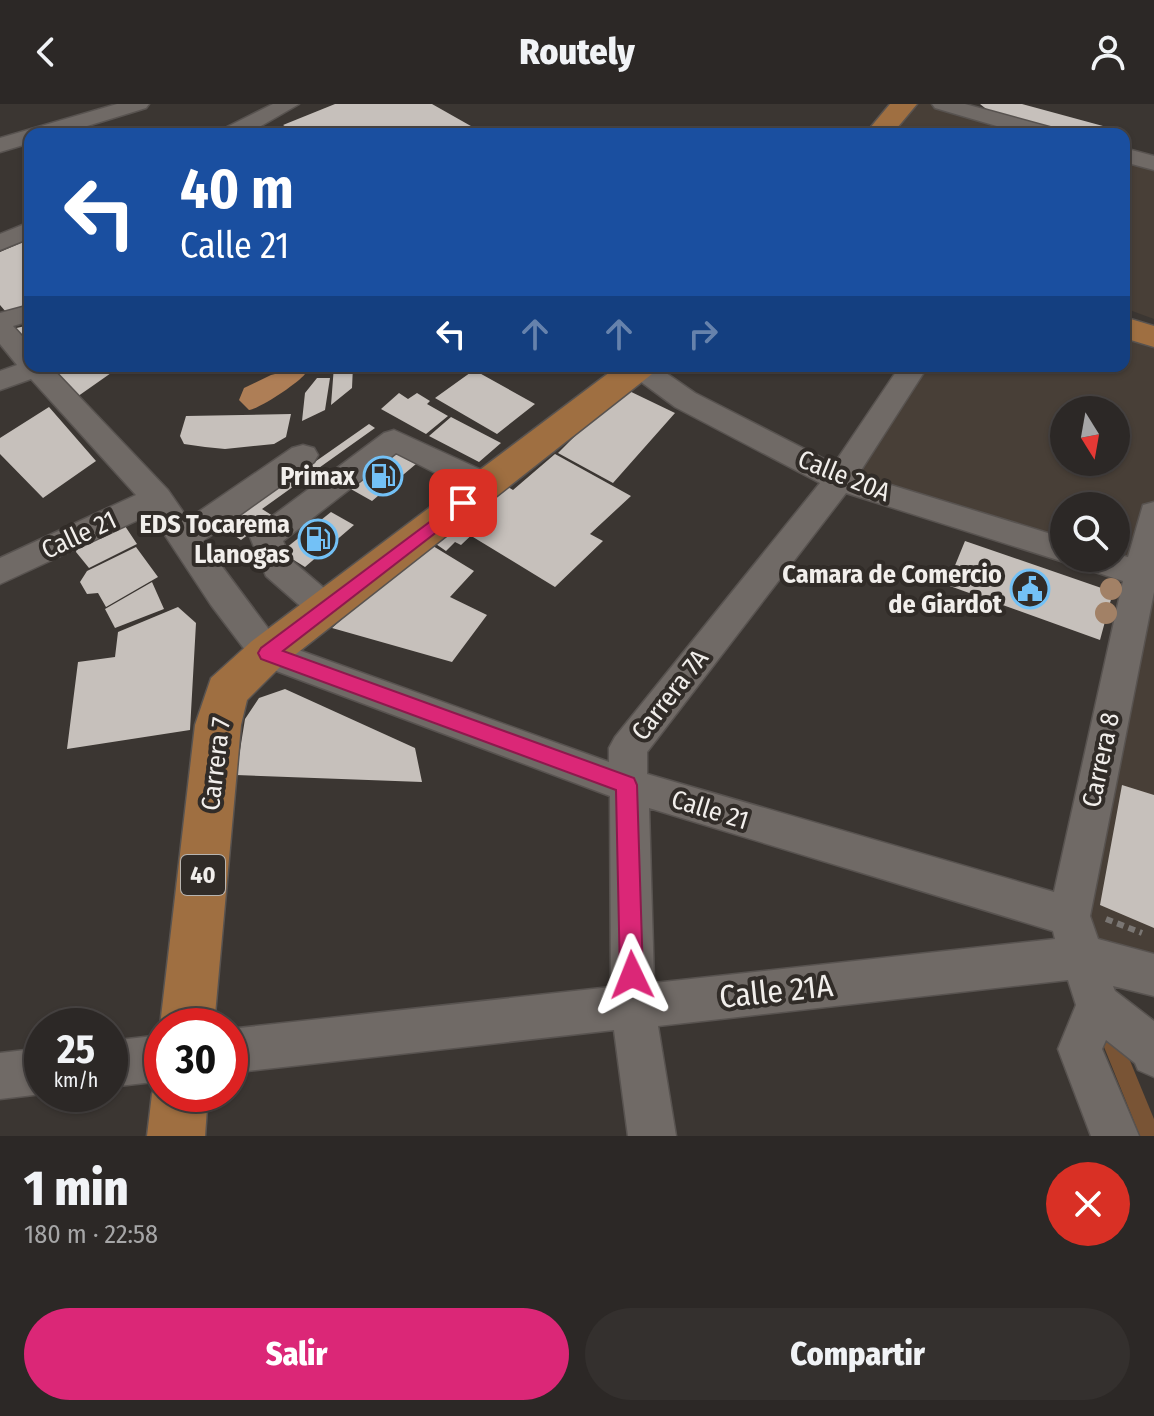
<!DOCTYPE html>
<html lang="es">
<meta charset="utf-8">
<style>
body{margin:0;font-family:"Fira Sans Condensed",sans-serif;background:#34302e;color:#f1f3f6;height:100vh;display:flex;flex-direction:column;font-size:30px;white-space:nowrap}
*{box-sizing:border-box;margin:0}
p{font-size:26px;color:#a6a6a7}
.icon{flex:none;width:44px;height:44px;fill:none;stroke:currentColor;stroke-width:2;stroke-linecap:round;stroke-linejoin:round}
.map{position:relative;height:1032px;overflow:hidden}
.sheet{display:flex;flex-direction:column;background:#2c2826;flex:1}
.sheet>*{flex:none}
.banner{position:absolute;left:24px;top:24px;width:1106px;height:244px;border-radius:16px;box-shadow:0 2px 6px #0004,0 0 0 2px #484443;background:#1a4fa0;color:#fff;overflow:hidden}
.needle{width:52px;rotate:169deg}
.tools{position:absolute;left:1050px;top:292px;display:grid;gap:16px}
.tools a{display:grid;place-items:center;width:80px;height:80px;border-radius:50%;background:#2c2826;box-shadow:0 2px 6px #0004,0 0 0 2px #484443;font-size:40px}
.speed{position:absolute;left:24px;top:904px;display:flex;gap:16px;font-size:40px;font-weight:700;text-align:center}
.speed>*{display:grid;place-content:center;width:104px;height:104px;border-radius:50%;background:#2c2826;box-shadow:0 2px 6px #0004,0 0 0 2px #484443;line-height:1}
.speed small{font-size:20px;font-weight:400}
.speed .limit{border:12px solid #d22;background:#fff;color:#111}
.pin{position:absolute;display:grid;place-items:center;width:68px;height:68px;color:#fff;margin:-34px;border-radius:16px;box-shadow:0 4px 12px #0006}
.me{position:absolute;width:88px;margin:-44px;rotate:358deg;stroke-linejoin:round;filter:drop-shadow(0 0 6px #0008)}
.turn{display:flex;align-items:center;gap:28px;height:168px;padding:0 24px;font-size:36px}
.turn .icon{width:104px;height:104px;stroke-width:2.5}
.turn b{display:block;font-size:56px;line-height:68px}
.lanes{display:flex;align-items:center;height:76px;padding:0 24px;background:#0003;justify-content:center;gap:40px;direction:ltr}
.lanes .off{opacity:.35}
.round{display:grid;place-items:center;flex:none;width:84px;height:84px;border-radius:42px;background:#34302e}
.head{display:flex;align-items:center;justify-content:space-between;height:136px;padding:0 24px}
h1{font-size:48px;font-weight:800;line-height:60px}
.action{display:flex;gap:16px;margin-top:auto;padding:16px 24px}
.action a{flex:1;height:92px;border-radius:48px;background:#db2777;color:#fff;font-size:32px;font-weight:800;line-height:92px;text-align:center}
.action a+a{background:#34302e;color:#f1f3f6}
header{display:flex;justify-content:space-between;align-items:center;height:104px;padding:0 24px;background:#2c2826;font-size:36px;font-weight:800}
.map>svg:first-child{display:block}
.built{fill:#483f37;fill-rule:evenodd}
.green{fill:#795435}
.water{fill:#ae7e56}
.building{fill:#c6c0bb}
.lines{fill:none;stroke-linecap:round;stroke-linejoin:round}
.minor-casing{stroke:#585350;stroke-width:3}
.major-casing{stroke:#585350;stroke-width:3}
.path{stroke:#7a7673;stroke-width:6;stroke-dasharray:7 5;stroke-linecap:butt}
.minor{fill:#706a66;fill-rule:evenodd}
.major{fill:#9f6f41;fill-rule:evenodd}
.tree{fill:#a28166}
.route{fill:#db2777;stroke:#8e194d;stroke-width:2}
.labels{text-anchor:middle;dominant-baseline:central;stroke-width:8;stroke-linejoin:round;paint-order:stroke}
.shield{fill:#312c28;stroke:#b7b4b0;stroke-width:2}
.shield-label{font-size:24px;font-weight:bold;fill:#f1eeeb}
.poi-label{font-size:26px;font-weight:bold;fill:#f1eeeb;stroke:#312c28;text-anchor:end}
.street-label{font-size:26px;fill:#f1eeeb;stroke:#312c28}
.near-street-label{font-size:32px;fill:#f1eeeb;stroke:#312c28}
</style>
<header><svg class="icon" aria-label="back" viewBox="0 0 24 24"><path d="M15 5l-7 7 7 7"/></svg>Routely<svg class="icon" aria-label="person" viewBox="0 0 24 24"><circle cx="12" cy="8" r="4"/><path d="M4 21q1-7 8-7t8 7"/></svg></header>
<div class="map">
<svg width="1154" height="1032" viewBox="0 0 1154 1032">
<rect width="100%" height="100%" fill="#3b3632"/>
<!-- built -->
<path class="built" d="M904,0h38l108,30h-172z
M1124,51l30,8v156l-30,-11z
M1124,223l30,10v638l-70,-18 55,-383 -23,-16v-52h-52v44l-225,-70 75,-114h210zM1064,306h52v52h-52z"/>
<!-- green -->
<path class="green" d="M1121,935l33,80v17h-14l-38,-94z"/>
<!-- water -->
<path class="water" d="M295,265l10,5c-7,9 -44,34 -56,36l-10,-10 5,-12 27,-13z"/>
<!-- building -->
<path class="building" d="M335,0h97l53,30h-188l-14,-9z
M980,0h42l81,22 -16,8h-29l-63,-18z
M30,135v66l-24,7 -6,-7v-53z
M30,221v25l-18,-21z
M44,262h77l-47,33z
M334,262h19l-1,22 -21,17z
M474,266l61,34 -38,30 -62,-36z
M317,274h13l-5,32 -23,11 3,-28z
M623,284l52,25 -62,70 -55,-30z
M399,289l9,6 9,-6 13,8 -3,3 21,12 -22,18 -45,-25z
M49,303l47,54 -53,37 -43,-44v-16z
M291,310l-5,23 -12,7 -49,5 -20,-2 -21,-3 -4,-8 6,-20z
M451,313l50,26 -22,19 -50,-26z
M369,320l6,4 -59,42 -7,-4z
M394,347l22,13 -44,37 -23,-13z
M555,350l76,42 -41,38 13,7 -48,46 -82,-50 11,-10 -14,-8 38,-32 5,3z
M308,362l7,5 -53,38 11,7 -32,24 -16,-11 13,-9 -4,-3z
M331,408l23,13 -49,42 -24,-15z
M461,414l18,10 -18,17 -6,-3 -9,9 -13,-9z
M123,419l14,21 -48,24 -13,-16 1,-6z
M965,437l148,51 -13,48 -153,-55z
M433,442l41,25 -24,26 37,18 -35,47 -120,-34 68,-61z
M136,443l22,30 -52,30 -8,-14 -11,1 -7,-12 7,-11z
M152,478l12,27 -49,19 -10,-19z
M178,503l18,16 -6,107 -123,19 11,-87 37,-5 3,-25z
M285,585l130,59 7,34 -186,-7 9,-56 14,-21z
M1122,681l32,10v133l-54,-23z"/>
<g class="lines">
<!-- minor casing -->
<g class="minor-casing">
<path id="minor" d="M117,0h32l-3,4 -85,26h-31v9l-30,9v-14z
M273,0h26l-52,30h-27l3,-5z
M932,0h33l91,25 3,5h-35l-89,-26z
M1124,44l30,8v14l-30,-8z
M30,118v16l-30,12v-16z
M30,201v16l-17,5 17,19v21h20l118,124 20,29 104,-71 11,-3 11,3 4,7 -4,7 -111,79 76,102 330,119v-14l6,-11 205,-254 -145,-76 -46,-34 -3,-7h30l39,27 139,71 66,-98h28l-70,109 206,63v20h52v-4l12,3 15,-52 11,-3v90l-64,324 8,23 56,15v42l-41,-10 2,5 39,30v56l-16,-7 -3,-7 -29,-23 -4,9 37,87h-48l-33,-87 18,-44 -8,-25 -410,46 18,110h-48l-14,-106 -384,43v-44l381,-42 -1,-191 -355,-133 -44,-58 -60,-91 -151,70v-26l136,-63 -105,-116 -31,11v-19l17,-6 -17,-21v-31zM846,389l218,69 11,-3 5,8 43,14 -69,311 -407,-118v-22zM649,704l404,123 2,8 -401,44z
M394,326l103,47 4,8 -4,8 -11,3 -11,-3 -79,-40 -113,88 8,19 47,40 5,9 -5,9 -12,4 -12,-4 -48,-42 -16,-39 5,-8 129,-96z
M162,931v46l-52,6v-46z
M42,944v46l-42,5v-46z"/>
</g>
<!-- major casing -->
<g class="major-casing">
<path id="major" d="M890,0h27l-25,30h-27z
M1124,213l30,9v21l-30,-9z
M618,262h39l-5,8 -370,291 -35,35 -6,25 -27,301h-52v6l-2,-6 35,-301 16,-47 41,-37z
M162,969v21h46l-3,42h-58l5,-42z"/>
</g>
<!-- path -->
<path class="path" d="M1106,815l36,14"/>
<!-- minor -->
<use href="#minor" class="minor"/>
<!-- major -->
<use href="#major" class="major"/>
</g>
<!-- trees -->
<g class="tree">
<circle cx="1111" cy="485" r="11"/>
<circle cx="1106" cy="509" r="11"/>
</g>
<!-- route -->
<path class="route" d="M463,393l9,6 -3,4 -186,144 351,127 3,7 6,190 -3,8 -8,3 -8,-3 -4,-8 -4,-185 -355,-131 -3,-6 3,-5z"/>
<!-- icons -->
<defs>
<g id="fuel-ring" transform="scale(2)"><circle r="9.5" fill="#312c28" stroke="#73c1f6" stroke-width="1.5"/><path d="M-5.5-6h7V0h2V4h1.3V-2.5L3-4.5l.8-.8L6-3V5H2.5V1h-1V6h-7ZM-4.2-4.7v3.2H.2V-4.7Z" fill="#73c1f6"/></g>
<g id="civic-ring" transform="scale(2)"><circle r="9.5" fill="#312c28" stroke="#73c1f6" stroke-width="1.5"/><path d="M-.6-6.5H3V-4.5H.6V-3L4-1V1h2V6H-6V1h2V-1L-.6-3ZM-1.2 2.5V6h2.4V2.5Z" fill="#73c1f6"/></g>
</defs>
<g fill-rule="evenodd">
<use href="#fuel-ring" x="383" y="372"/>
<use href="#fuel-ring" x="318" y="435"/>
<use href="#civic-ring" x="1030" y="485"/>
</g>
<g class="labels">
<!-- shield labels -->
<rect class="shield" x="181" y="751" width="44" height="40" rx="6"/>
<g class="shield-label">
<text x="203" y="771">40</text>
</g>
<!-- poi labels -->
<g class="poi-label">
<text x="355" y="372">Primax</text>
<text x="290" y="420">EDS Tocarema<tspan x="290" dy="30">Llanogas</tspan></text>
<text x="1002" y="470">Camara de Comercio<tspan x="1002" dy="30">de Giardot</tspan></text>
</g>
<!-- street labels -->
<g class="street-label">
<text transform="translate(844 372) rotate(22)">Calle 20A</text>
<text transform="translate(79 431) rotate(-25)">Calle 21</text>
<text transform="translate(670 591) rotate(-52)">Carrera 7A</text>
<text transform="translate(1101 656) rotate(-78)">Carrera 8</text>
<text transform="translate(216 660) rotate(-83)">Carrera 7</text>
<text transform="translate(710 706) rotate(17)">Calle 21</text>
</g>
<!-- near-street labels -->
<g class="near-street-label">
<text transform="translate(776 887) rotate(-6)">Calle 21A</text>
</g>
</g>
</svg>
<div class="tools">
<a><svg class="needle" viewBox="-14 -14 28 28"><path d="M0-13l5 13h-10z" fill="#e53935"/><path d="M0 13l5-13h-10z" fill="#a6a6a7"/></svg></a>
<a><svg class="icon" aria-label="search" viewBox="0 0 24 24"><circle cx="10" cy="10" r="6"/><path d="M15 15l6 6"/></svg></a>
</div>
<div class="speed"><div>25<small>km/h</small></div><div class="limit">30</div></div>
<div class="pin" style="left:463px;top:399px;background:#d93025"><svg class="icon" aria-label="arrive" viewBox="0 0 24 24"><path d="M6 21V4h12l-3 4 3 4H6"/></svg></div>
<svg class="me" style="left:632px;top:871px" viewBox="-20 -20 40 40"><path d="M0-17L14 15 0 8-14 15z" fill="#db2777" stroke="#fff" stroke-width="4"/></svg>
<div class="banner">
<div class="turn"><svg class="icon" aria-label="left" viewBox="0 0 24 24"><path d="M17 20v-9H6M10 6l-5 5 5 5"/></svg><div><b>40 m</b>Calle 21</div></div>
<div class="lanes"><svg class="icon" aria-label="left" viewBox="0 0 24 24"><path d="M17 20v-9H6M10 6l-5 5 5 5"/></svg><svg class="icon off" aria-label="ahead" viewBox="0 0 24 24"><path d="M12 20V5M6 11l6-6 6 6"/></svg><svg class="icon off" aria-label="ahead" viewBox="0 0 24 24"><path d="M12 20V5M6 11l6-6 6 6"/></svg><svg class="icon off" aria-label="right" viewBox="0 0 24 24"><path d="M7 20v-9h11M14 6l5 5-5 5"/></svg></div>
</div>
</div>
<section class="sheet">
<div class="head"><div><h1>1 min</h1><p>180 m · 22:58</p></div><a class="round" style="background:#d93025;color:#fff"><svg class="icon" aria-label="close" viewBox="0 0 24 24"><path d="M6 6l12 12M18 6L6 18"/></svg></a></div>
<div class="action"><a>Salir</a><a>Compartir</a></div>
</section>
